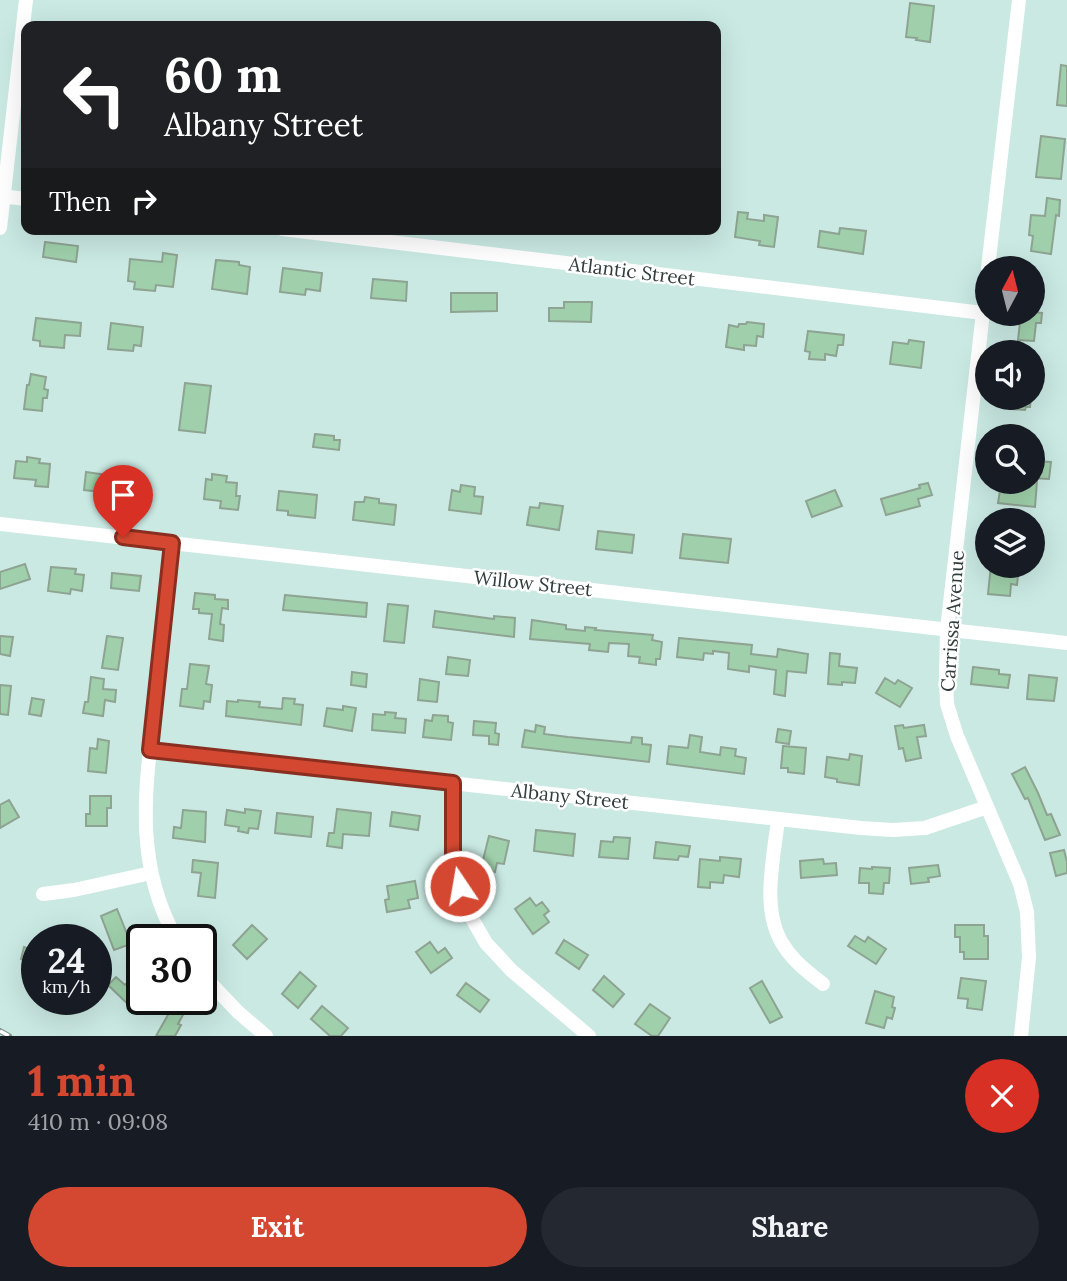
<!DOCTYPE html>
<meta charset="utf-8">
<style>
body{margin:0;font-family:Lora,serif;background:#242831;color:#f1f3f6;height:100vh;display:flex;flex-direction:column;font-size:26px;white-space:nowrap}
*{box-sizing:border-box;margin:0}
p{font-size:23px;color:#9ea1a6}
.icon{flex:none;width:38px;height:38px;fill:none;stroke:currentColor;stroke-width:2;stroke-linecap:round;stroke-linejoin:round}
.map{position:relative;height:1036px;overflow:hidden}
.side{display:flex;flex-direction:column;background:#171b24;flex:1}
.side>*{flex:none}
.top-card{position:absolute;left:21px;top:21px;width:700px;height:214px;border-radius:14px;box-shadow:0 7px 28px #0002;background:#202124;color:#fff;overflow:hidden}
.needle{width:46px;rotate:7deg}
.buttons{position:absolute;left:975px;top:256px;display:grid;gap:14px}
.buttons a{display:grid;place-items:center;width:70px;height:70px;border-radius:50%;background:#171b24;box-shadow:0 7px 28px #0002;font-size:35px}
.speed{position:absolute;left:21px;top:924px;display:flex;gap:14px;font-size:35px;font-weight:700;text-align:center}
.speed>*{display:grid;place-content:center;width:91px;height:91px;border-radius:50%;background:#171b24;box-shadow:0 7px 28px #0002;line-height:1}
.speed small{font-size:18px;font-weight:400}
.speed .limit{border:4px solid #111;border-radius:10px;background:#fff;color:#111}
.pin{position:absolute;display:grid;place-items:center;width:60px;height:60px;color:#fff;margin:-72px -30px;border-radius:50% 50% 50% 0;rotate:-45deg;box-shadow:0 0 7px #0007}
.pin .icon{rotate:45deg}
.me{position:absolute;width:77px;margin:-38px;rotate:348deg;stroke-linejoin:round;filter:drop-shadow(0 0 5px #0008)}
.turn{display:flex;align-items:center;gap:24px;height:147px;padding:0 28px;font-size:32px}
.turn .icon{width:91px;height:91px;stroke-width:2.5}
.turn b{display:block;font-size:49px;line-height:60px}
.then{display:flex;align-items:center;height:66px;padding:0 28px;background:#0003;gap:14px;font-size:26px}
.round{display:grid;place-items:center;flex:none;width:74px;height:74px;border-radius:37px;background:#242831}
.head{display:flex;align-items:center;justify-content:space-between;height:119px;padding:0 28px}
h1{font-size:42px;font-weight:700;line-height:52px;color:#d44831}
.cta{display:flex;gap:14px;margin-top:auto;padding:14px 28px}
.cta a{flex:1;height:80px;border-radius:42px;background:#d44831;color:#fff;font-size:28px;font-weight:700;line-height:80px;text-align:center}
.cta a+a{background:#242831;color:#f1f3f6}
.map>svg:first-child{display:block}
.building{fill:#9fd0ab;stroke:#8ea392;stroke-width:2}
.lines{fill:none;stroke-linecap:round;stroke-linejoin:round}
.minor{stroke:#fff;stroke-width:14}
.rail-casing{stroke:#7f9490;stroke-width:6}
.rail{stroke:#fff;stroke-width:3.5;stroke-dasharray:10;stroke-linecap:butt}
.route-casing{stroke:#8a2f20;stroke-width:18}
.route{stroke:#d44831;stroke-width:12}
.labels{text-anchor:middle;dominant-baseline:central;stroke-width:5;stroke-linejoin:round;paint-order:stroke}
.street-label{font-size:19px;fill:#323e3c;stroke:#fff}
</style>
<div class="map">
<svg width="1067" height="1036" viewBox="0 0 1067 1036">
<rect width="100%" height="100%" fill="#cae9e3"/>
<!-- building -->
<path class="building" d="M910,3l24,3 -4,36 -14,-2 1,-2 -11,-1z
M1061,65l6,1v40l-10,-1z
M1041,136l24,3 -4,40 -25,-2z
M1047,198l13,2 -1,16 -3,-1 -5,39 -20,-3 2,-15 -4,-1 2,-20 14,1z
M738,212l10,1 -1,6 17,2v-6l14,2 -4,30 -15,-2 1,-4 -25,-4z
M840,228l26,3 -3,23 -45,-7 2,-16 19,3z
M45,242l33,4 -2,16 -33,-5z
M163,253l14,2 -4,32 -17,-2 -1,6 -21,-2 1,-7 -7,-1 2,-22 32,3z
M216,260l23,2v3l11,2 -3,27 -35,-5z
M283,268l39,5 -2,18 -14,-2 -1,6 -25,-3z
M373,279l34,3 -1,19 -35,-3z
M451,293h46v18l-46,1z
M564,302h28l-1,20 -42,-1v-13h15z
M1032,312l10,1 -1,10h-5l-2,18 -16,-1 3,-27h11z
M36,318l45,5 -1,13 -15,-1 -1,13 -24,-2v-5l-7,-1z
M747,322l17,2 -1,13 -6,-1 -1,10 -12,-1v5l-18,-3 3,-22 9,2 1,-3h7z
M111,323l32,4 -2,19 -7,-1 -1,6 -25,-2z
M808,331l36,4 -1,10h-5l-2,11 -11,-2v6l-16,-1 1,-7 -5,-1z
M909,340l15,2 -3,26 -31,-4 3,-22 15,2z
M31,374l15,3 -2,12 4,1 -1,8h-4l-1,13 -18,-2 3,-24h2z
M185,383l26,3 -6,47 -26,-3z
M1012,397h19l-1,10h-4l-1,3 -14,-1z
M315,434l19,2v4h6l-1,10 -26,-3z
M27,457l13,2 -1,4 11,1 -2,23 -13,-1 1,-6 -22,-2 2,-17 11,1z
M1034,461l17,1 -2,17 -17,-1z
M86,472l36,5 -2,17 -36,-4z
M212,474l15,2 -1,6 11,1 -1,13h4l-2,14 -18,-2 1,-7 -17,-2 2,-20 6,1z
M1011,481h26l-2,26 -37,-4 2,-13 10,1z
M928,483l4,12 -14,4 2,7 -34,9 -5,-16 39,-11 -1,-3z
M461,485l14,2 -1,9 9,1 -2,17 -32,-4 3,-20 8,2z
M835,490l7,16 -30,11 -6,-16z
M279,491l38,4 -2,23 -27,-3v-4l-11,-1z
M365,497l14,2v4l17,2 -2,20 -41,-5 2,-18h9z
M540,503l23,3 -4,24 -32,-5 3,-18 9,1z
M598,531l36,4 -2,18 -36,-4z
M683,534l48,5 -3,24 -48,-5z
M25,564l5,15 -30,10v-17z
M991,565h28l-2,20 -6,-1 -1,12 -22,-2z
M51,567l25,2 -1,5 9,1 -2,16 -11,-2 -1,5 -22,-3z
M112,573l29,3 -2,15 -28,-3z
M195,593l20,2v4l13,1v9l-6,-1 -2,16 4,1 -1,16 -14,-2 3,-25 -13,-1v-4h-6z
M285,595l82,8 -1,14 -83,-7z
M388,604l20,2 -4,37 -20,-2z
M435,611l59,8v-3l21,2 -1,19 -81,-10z
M532,620l34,5v4l19,2v-4l11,1 -1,2 58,5 -1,5 10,2 -2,17h-4v6l-17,-2 1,-6 -12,-1 1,-12 -20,-1 -1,9 -19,-2 1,-6 -60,-5z
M0,636l13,1 -3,19 -10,-2z
M107,636l16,2 -5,32 -16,-2z
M679,638l73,7 -1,9 26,3 1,-8 30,5 -2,19 -19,-2 -2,25 -11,-2 2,-24 -27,-4v6l-21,-3 1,-16 -16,-2v3l-9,-1 -1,7 -26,-3z
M830,653l10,1 -1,12 18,2 -2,15 -13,-1v3l-14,-1z
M448,657l22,3 -2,16 -22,-2z
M190,664l19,2 -3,18 6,1 -2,17 -6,-1 -1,8 -23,-3 2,-17h5z
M973,667l26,3v4l11,1 -2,13 -37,-4z
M352,672l15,2 -1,13 -15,-2z
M1029,675l28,3 -3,23 -27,-2z
M91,677l13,2 -1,10 13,1 -1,12 -10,-2 -2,16 -20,-3 2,-11h3z
M885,678l10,6 3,-4 14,8 -12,19 -24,-14z
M420,679l19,3 -2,20 -19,-2z
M0,685l11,1 -3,29 -8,-1z
M32,698l12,2 -3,16 -12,-2z
M283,698l12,1 -1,5 9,1 -2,20 -75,-9 1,-15 11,1v-2l22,2 -1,5 23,2z
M343,706l13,2 -4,23 -28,-5 3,-18 16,2z
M385,712l11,1 -1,5 11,1 -1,14 -33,-3 1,-16 12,1z
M433,715l15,1v6l5,1 -2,17 -28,-3 2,-17 7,1z
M474,721l22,2 -1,10 4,1 -1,11 -9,-1v-8l-16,-1z
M536,725l9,2 -1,7 24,3 63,6 1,-6 10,1v6l9,1 -2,17 -127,-15 3,-17 10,2z
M903,725l1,3 20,-3 2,11 -9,1 4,21 -15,3 -3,-13 -4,1 -4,-23z
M778,729l13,2 -2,13 -13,-2z
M690,735l12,2 -2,15 20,3 1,-8 15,2 -1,7 11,2 -2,16 -77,-10 2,-18 19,2z
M98,739l11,2 -3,32 -18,-2 2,-23 7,1z
M783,746l23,2 -2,26 -16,-2v-4h-7z
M850,754l12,2 -3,29 -22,-3v-3l-12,-2 2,-20 22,3z
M1025,767l13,26 9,22 4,-1 9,21 -15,5 -17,-42 -3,1 -13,-25z
M90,796h21v12h-4v18h-21v-12h4z
M9,800l10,17 -19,11v-23z
M245,809l16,2 -3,18 -9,-1 -1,5 -10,-2 1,-4 -14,-2 2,-15 18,3z
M337,809l34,4 -2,23 -26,-2 -1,14 -15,-2 2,-13h5z
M183,810l23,2 -1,30 -32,-4 1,-11 7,1z
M392,812l28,4 -2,14 -28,-4z
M277,813l36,4 -2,20 -36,-4z
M536,830l39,4 -2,22 -39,-5z
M489,836l20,5 -5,23 -7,-1 -2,9 -14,-4z
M614,837l16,1 -2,21 -29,-2 2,-16 12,1z
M656,842l34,4 -2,11 -9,-1 -1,4 -24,-2z
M1064,850l3,12v11l-11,3 -6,-23z
M720,857l21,2 -2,18 -15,-2 -1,8 -13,-1v6l-12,-1 2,-28 20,2z
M823,859l1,5 12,-1 1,12 -36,3 -1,-17z
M193,860l25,3 -3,35 -17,-2 3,-23 -9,-1z
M938,865l2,11 -12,2 1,4 -18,2 -2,-16z
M872,867l18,1 -1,15h-5l-1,11 -14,-1v-10h-10l1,-15 12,1z
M415,881l3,17 -10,2 2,8 -23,4 -2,-12 4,-1 -2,-13z
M530,898l6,8 6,-4 7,9 -5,4 5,7 -16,12 -18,-25z
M117,909l14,35 -17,6 -13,-34z
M252,925l15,14 -20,20 -14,-14z
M955,925h29v11h4v23h-24v-7h-4v-15h-5z
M855,936l10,6 3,-5 18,12 -10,15 -28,-18z
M564,940l24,15 -9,14 -23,-16z
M430,942l8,11 7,-5 7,10 -21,15 -15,-21z
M24,947l13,4v12l-16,-4z
M142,968v17l-8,9 6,6 -8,8 -24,-23 8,-8 9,8z
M300,972l16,14 -18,22 -16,-14z
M604,976l20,18 -11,13 -20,-17z
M961,978l25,3 -4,29 -15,-2 1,-9 -10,-1z
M762,981l20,36 -12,6 -20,-35z
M466,983l23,17 -9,12 -23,-17z
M875,991l19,6 -2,10 3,1 -3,11 -5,-2 -3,11 -18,-5z
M650,1004l20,14 -12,18h-6l-17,-12z
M173,1006l11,7 -6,11 3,1 -6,11h-19z
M322,1006l26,22 -7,8h-11l-19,-17z"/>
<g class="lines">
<!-- minor -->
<path class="minor" d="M0,196l26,3
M0,228l26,-228
M282,229l701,84
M988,268l31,-268
M987,277l-40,353 -1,48 1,26 10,32 63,148 7,28 2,45 -8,79
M0,524l1067,119
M172,543c-5,52 -11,103 -16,155 -10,86 -24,163 21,242
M150,750l711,78 32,2 32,-2 62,-21
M453,783v71l7,32 11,31 15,26 25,27 78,66
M778,819c-4,39 -18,92 6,127 10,16 25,27 39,38
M43,894l31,-4 77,-17
M201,973l37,39 28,24"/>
<!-- rail casing -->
<g class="rail-casing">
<path id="rail" d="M0,1031l9,5"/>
</g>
<!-- rail -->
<use href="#rail" class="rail"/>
</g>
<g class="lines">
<!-- route casing -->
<g class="route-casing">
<path id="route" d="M123,537l49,6 -22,207 303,33v71l7,32"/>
</g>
<!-- route -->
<use href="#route" class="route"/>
</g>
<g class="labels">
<!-- street labels -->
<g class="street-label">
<text transform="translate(632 271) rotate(7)">Atlantic Street</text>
<text transform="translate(533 583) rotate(6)">Willow Street</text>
<text transform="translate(952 621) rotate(-86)">Carrissa Avenue</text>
<text transform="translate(570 796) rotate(6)">Albany Street</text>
</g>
</g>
</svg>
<div class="buttons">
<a><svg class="needle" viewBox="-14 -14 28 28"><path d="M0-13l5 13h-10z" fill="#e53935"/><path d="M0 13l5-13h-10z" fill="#9ea1a6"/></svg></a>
<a><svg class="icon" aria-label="sound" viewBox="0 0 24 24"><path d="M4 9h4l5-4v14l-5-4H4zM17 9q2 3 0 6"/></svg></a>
<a><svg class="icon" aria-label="search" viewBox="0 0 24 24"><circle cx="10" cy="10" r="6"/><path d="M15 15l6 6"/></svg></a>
<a><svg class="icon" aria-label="layers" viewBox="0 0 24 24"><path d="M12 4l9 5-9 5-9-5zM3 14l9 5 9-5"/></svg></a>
</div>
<div class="speed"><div>24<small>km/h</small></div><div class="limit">30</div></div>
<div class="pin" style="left:123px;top:537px;background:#d93025"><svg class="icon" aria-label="arrive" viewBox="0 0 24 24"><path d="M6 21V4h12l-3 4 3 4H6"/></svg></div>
<svg class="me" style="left:460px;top:886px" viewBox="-20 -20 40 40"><circle r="17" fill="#d44831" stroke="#fff" stroke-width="3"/><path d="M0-11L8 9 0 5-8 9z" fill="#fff"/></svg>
<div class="top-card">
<div class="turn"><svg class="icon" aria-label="left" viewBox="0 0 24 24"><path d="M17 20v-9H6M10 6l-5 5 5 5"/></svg><div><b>60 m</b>Albany Street</div></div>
<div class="then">Then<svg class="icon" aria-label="right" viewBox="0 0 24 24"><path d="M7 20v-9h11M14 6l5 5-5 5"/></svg></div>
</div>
</div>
<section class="side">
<div class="head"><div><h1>1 min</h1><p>410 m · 09:08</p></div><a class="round" style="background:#d93025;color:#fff"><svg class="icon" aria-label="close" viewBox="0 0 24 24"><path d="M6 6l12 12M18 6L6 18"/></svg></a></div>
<div class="cta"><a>Exit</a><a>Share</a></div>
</section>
